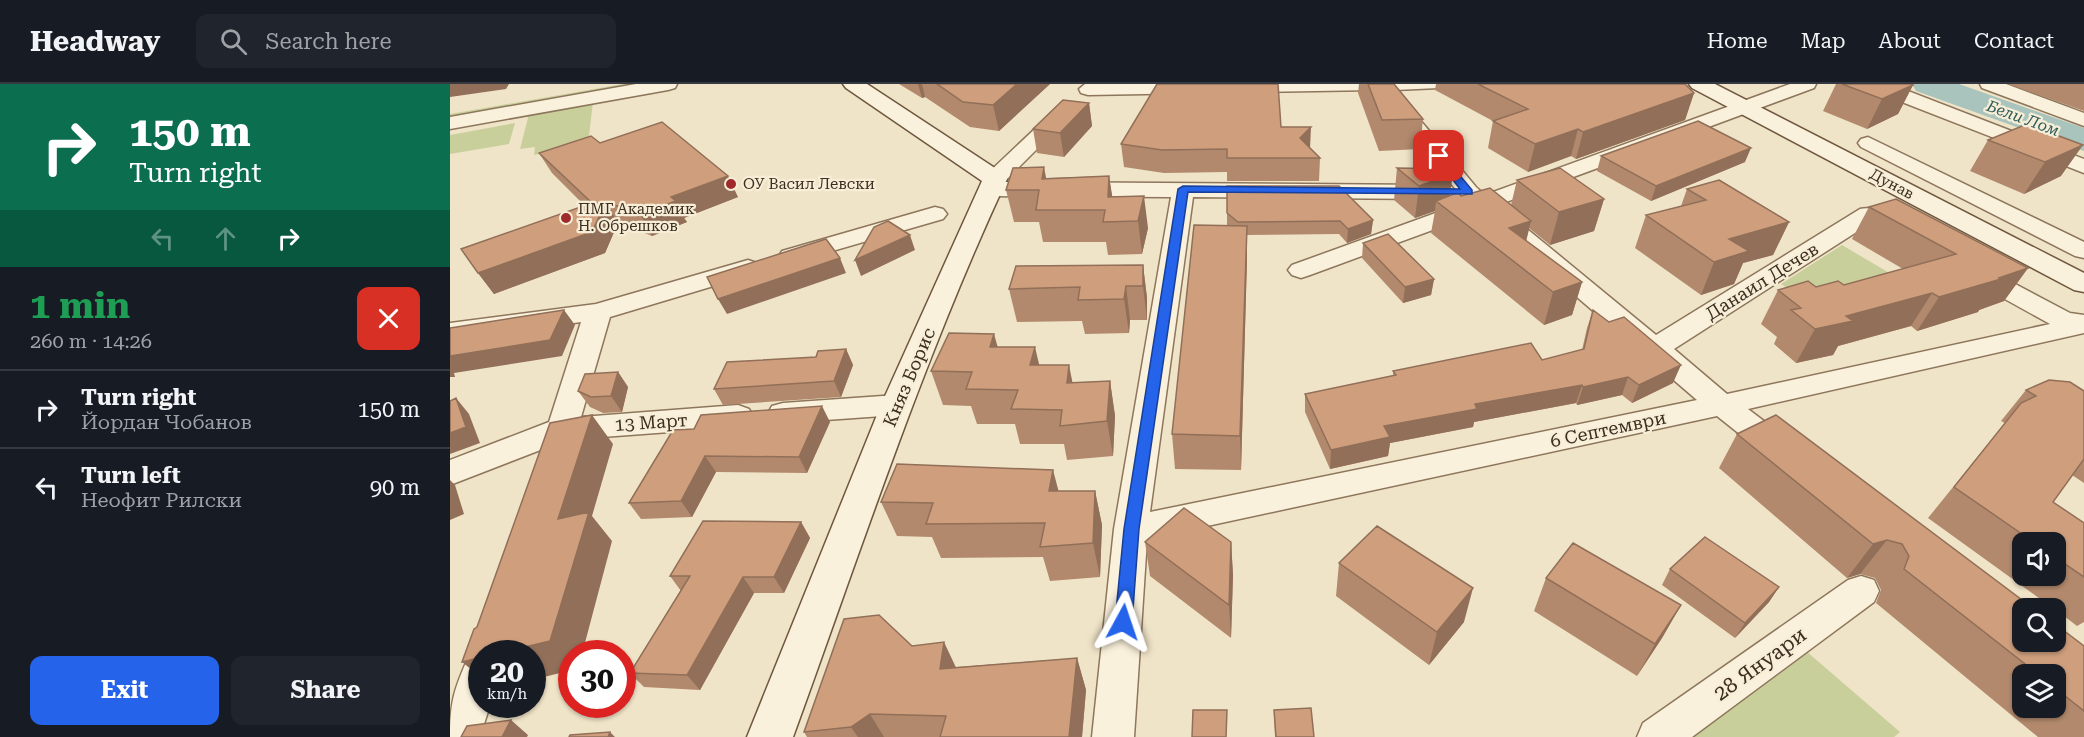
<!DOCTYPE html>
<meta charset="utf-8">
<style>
body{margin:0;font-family:"Roboto Serif",serif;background:#20242c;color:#f1f3f6;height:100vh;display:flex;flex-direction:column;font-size:22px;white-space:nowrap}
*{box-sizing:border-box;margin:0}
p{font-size:20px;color:#9ea1a6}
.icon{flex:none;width:33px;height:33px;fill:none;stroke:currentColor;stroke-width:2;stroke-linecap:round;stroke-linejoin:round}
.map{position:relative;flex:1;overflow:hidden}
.details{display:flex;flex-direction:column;background:#171b24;width:450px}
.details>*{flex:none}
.banner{background:#0b6e4f;color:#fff;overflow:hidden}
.controls{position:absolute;left:1562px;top:448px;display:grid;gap:12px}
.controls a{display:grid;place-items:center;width:54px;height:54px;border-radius:12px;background:#171b24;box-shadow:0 2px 4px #0004;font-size:30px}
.speed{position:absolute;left:18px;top:556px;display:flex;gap:12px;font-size:30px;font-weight:700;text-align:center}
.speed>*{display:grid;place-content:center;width:78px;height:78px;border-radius:50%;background:#171b24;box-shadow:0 2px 4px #0004;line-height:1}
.speed small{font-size:15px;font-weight:400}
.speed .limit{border:9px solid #d22;background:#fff;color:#111}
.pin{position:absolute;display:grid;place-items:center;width:51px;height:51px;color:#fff;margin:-26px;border-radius:12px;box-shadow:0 3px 9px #0006}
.me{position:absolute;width:66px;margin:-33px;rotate:5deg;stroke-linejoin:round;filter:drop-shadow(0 0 4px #0008)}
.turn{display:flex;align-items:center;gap:21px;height:126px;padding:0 30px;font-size:27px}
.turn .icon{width:78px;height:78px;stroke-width:2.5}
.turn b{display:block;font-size:42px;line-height:51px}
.lanes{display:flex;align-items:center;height:57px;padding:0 30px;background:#0003;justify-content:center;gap:30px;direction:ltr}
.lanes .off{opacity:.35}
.round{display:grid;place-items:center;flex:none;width:63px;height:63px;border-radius:12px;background:#20242c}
.summary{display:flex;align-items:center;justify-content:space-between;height:102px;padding:0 30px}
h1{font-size:36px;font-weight:700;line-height:45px;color:#1e9e55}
.primary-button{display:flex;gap:12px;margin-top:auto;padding:12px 30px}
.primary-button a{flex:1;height:69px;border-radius:12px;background:#2563eb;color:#fff;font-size:24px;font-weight:700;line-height:69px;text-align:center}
.primary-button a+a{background:#20242c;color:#f1f3f6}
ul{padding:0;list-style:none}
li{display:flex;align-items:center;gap:18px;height:78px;padding:0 30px;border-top:2px solid #363941}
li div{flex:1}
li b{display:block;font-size:22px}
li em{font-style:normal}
header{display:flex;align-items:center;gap:36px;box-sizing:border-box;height:84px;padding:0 30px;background:#171b24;border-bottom:2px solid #363941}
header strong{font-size:28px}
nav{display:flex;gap:33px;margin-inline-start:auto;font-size:21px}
.search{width:420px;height:54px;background:#20242c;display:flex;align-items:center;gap:15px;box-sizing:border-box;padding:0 21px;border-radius:12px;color:#9ea1a6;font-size:22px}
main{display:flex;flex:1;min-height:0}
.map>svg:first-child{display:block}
.green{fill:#c9cf9b}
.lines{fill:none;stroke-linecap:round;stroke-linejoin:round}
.river{fill:#a9c4bc;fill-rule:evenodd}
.street-casing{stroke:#8d765c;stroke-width:3}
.secondary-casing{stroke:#6f573f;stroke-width:3}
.street{fill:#faf1dc;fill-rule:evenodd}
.secondary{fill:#faf1dc;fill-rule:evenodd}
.wall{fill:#b2896c;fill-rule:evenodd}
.shaded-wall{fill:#916f58}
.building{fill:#cf9f7d;stroke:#916f58;stroke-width:1.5}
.route{fill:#2563eb;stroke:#184099;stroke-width:1.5}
.poi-dot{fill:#9e2a2b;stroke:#f7eed8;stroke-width:2}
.labels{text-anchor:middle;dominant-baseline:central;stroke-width:4.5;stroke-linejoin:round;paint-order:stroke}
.far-poi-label{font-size:15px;fill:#3d2e20;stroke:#f7eed8;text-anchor:start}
.far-street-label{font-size:15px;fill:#3d2e20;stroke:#f7eed8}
.far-water-label{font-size:16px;font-style:italic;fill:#2f5d5a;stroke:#f7eed8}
.street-label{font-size:18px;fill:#3d2e20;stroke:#f7eed8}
.near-street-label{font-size:21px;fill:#3d2e20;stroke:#f7eed8}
</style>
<header>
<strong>Headway</strong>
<div class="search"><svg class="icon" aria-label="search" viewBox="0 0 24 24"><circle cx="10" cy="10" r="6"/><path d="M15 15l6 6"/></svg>Search here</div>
<nav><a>Home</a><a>Map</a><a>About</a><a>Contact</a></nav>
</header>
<main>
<section class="details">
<div class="banner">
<div class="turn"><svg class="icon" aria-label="right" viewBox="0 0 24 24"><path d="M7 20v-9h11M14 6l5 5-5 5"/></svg><div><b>150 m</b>Turn right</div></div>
<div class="lanes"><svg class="icon off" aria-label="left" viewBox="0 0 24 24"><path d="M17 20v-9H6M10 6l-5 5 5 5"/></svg><svg class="icon off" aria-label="ahead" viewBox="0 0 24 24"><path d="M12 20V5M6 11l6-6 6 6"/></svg><svg class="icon" aria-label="right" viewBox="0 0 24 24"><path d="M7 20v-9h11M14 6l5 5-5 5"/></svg></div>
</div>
<div class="summary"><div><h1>1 min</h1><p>260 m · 14:26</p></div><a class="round" style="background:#d93025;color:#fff"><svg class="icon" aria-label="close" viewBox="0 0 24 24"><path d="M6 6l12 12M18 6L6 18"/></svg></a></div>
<ul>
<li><svg class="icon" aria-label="right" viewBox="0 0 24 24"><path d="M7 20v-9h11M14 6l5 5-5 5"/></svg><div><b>Turn right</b><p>Йордан Чобанов</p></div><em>150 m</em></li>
<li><svg class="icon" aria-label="left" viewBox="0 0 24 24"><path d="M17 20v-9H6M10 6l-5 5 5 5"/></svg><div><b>Turn left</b><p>Неофит Рилски</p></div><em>90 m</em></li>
</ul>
<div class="primary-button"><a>Exit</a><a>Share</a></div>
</section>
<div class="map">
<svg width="1634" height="653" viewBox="0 0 1634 653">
<rect width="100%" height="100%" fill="#f0e4c8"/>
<!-- green -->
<path class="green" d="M173,0h23l-196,34v-4z
M143,18l-5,42 -54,11 1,-8 -15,2 9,-35z
M65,39l-6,21 -59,10v-19z
M1392,161l61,36 -108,12 -14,-9z
M1356,567l94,81 -6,5h-206z"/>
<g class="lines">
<!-- river -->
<path class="river" d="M1462,0h47l125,44v23l-168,-60z"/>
<!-- street casing -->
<g class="street-casing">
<path id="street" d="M186,0h41l-2,4 -7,2 -218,39v-12z
M635,0h356l-2,4 -44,2 81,97 9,8 305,-111h26l-2,4 -316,117 158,130 204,-126c15,-4 43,9 52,22l-4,5 -8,2 -8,-2 -23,-12 -195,125 53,45 323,-70 -83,-46 -4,-5 4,-5 9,-3 9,3 85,45 14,2v18l-336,76 45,34 5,8 -5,8 -11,3 -11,-3 -54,-43 -570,123 -13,198h-42l22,-208 57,-332 -181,-1 -8,-2 -3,-5 3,-5 5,-1 -3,-4 3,-5 71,-67h14l3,4 -71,71 430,3 8,2 3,5 -3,5 -8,2 -241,-2 -43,315 547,-112 -218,-187 -169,62 -9,3 -9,-3 -4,-5 4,-5 174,-63 -91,-112 -287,5 -7,-2 -2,-4z
M1414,0h26l194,75v14l-218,-85z
M1530,0h26l78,29v13l-102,-38z
M1418,53l216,105v16l-9,-2 -214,-109 -3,-4 3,-4z
M485,123l8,2 4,5 -4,5 -152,44 -9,-2 -3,-5 3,-5z
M298,176l9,3 4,5 -4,5 -147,44 -29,100 157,-12 11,4 4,7 -4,7 -11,4 -163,12 -7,16 -11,3 -11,-3 -3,-6 -93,36v-25l99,-38 32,-100 -131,19v-18l146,-19z
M447,311l11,3 4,7 -4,7 -11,3 -114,8 -11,-3 -4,-7 4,-7 11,-3z
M1411,492l13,4 5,11 -5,11 -182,135h-55l6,-14 205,-143z
M32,569l2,1h-2v51h8l-10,32h-30c0,-34 4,-48 18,-79z"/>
</g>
<!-- secondary casing -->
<g class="secondary-casing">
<path id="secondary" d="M393,0h24l137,90 3,5c-84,180 -146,371 -214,558h-46l134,-332 101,-224 -136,-93z
M1239,0h26l369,189v19l-10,-2 -382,-202z"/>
</g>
<!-- street -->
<use href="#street" class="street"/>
<!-- secondary -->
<use href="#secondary" class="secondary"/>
</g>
<!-- wall -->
<path class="wall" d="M449,0h151l-51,47 -29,-4 -45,-30 -3,1z
M909,0h35l29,35 -3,30 -41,2 -21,-58z
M986,0h249l9,9 -9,27 -109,39 -5,-3 -43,16 -40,-24 5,-27 -58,-31z
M1386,0h75l2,1 -15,29 -31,15 -44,-18z
M1558,0h76v27z
M639,19l3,23 -28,31 -27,-4 -4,-24z
M1577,40l34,52 -37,18 -54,-23 18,-31z
M831,43l29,21 10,10 -1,23h-92v-9l-63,1 -40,-6 -3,-23z
M150,59l138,54 -54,21 3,4 -35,14 -34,-13 -13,30 -111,41 -16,-21 107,-67 -33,-33 -13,-20z
M1151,72l144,6 -94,39 -54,-30z
M947,84l52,28h12l50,9 6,-25 87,19 -10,32 -44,14 -21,-17 -3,12 56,42 -10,33 -28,10 -113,-92 4,-22 -20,7 -21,-18z
M659,92l3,21 36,31 -6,26 -34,1 -2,-13h-63l-4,-20h-25l-8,-32 40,-12z
M1237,105l102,33 -16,33 -30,8 -9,21 -33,11 -66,-47 11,-33 35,-9z
M1419,123l159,61 -24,33 -25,9 -1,2 -61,19 -6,-5 -73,20 -5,9 -37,8 -22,-19 3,-7 -16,-13 17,-34 66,-5 59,-16 -51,-30z
M777,129l146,7 -2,14 -24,9 -8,-9 -92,1v24l-6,211 -66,-1 -3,-35 55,-208z
M913,159l71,36 -3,16 -28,8 -41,-45z
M693,181l4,33v22h-17l-1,13 -44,1 -3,-13 -65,1 -8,-33z
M1143,226l80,73 -41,20 -10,-8 -45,10 -1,-2 -102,19 -1,5 -83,16 -2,13 -58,13 -25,-57v-18l88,-18v-5l149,-11 40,-10 5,-22z
M548,263l41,18 34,18 37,-2 5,35 -2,40 -46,4 -3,-16h-44l-5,-20h-38l-6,-18 -28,-1 -12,-34z
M396,265l7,16 -12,32 -118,8 -9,-16 102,-32z
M168,288l10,15 -6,25 -19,1 -13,-6 -12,-16z
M1576,306l58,1v92l-12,-8 -19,27 31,21v99l-7,4 -22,-17h-1l-126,-91 77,-95 -4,-2zM1572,459h33v33h-33z
M380,338l-23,51 -91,-1 -24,45 -51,2 -12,-16 44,-73z
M1287,350l347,212v91h-46l-162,-134 5,-13 -6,-12 -15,-4 -13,4 -128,-110zM1572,591h33v33h-33z
M608,407h37l7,34 -2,52 -50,4 -7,-24 -102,1 -9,-21 -35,-1 -16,-34z
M351,438l9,16 -26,55h-30l-54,97 -56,-3 -14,-14 51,-82 -11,-15z
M695,458h86l2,33 -2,63 -81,-62z
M889,479l125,59 -35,43 -93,-69z
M1220,485l109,18 -10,15 -34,36 -73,-53z
M1096,494l135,27 -19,33 -25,38 -103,-65z
M462,562l44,21 121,-9 9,32 -4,47h-275l-3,-5z
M824,626l40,27h-39z"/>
<!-- shaded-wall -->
<path class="shaded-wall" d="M0,0h59l-3,5 -56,8z
M468,0h4l3,13 -3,1z
M567,0h33l-51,47 -6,-26z
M1463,1l-15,29 -31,15 15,-30z
M1244,9l-9,27 -109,39 7,-27z
M639,19l3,23 -28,31 -4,-24z
M861,43l-1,22 -10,-11z
M1128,45l-7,27 -43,16 7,-28z
M1633,61l-22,31 -37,18 21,-32z
M1301,64l-6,14 -94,39 5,-15z
M594,83l6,31 -2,12 -6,-31z
M1003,90l-5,32 -12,-5 -1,10 -20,7 4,-32z
M278,92l10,21 -54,21 3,4 -35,14 -12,-22 31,-17z
M659,92l5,31 -6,-10z
M694,112l4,32 -6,26 -4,-33z
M1154,115l-10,32 -44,14 9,-33z
M156,118l12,21 -13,30 -111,41 -16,-21z
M923,136l-2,14 -24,9 1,-14z
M1081,137l-8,33 -14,-26z
M1339,138l-16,33 -30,8 -9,21 -33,11 13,-33 15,-23z
M797,142v33l-6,211 -1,-34z
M460,151l5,15 -54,26 -6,-16z
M390,174l6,15 -119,41 -9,-15z
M693,181l4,33v22l-4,-34z
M1578,184l-24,33 -25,9 -1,2 -61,19 22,-34z
M984,195l-3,16 -28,8 2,-16z
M1132,198l-10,33 -28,10 9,-33z
M676,202l4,34 -1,13 -5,-34z
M1482,209l-21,33 -73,20 -5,9 -37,8 19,-34 31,-13z
M114,226l11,15 -13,31 -108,17 1,4h-5v-21z
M544,250l10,35 -14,-22z
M585,263l8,34 -13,-16z
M396,265l7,16 -12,32 -7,-16z
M619,281l7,35 -9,-17z
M1231,281l-8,18 -41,20 7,-18z
M168,288l10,15 -6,25 -11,-16z
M1178,293l-6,18 -45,10 6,-18z
M660,297l5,35 -2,40 -6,-35z
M1132,301l-6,18 -102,19 -1,5 -83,16 -2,13 -58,13 1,-19 53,-24 91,-22z
M6,314l13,16 11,29 -30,11v-21z
M372,322l8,16 -23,51 -8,-16z
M142,331l21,29 -21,72 20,25 -30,113h-10v16l-40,10v-26h-37l63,-135z
M255,372l11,16 -24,45 -11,-16z
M603,386l9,34 -13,-13z
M0,396l5,5 9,29 -14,6z
M645,407l7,34 -2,52 -7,-34z
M351,438l9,16 -26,55 -10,-16z
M1437,456l-27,34 -13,4 26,-34z
M781,458l2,33 -2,63 -2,-33z
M293,493l11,16 -54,97 -13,-15z
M1329,503l-10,15 -34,36 10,-15z
M1023,504l-9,34 -35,43 8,-33z
M1231,521l-19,33 -25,38 18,-32z
M494,558l15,32 -19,-5z
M32,573v21l-20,-16z
M627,574l9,32 -4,47h-13z
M420,630l14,23h-26l-7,-10z
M61,636l17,15 -1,2h-25z
M160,648l5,5h-7z"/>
<!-- building -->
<path class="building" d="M487,0h80l-24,21 -30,-3z
M707,0h121l3,43h30l-11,11 20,20h-93v-9l-65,1 -41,-6z
M918,0h26l29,35 -41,1z
M1028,0h207l9,9 -111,39 -5,-3 -43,15 -42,-23 35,-12z
M1392,0h69l2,1 -31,14z
M613,16l26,3 -29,30 -27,-4z
M1248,37l53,27 -95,38 -55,-30z
M212,38l66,54 -57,21 5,4 -36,13 -34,-12 -14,30 -114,41 -17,-24 131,-46 -53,-50 52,-17 9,7z
M1577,40l56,21 -38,17 -57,-22z
M594,83l-2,12 67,-3 -1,21 36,-1 -6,25 -35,1 2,-12h-69l3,-20h-33l7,-22z
M947,84l54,1 2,5 -34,12z
M1110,84l44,31 -45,13 -42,-32z
M1269,96l70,42 -60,17 20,12 -35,11 -68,-47 60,-15 -19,-11z
M777,102h112l34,34 -25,9 -8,-8 -102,1 -11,-9z
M1040,104l41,33 -22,7 73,54 -29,10 -117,-91 23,-9 2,4z
M1446,115l132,69 -29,10 2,1 -62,18 -7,-4 -86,23 7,5 -38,8 -24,-19 10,-2 -23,-18 30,-9 8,6 22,-6 6,4 112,-31 -87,-47z
M438,137l22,14 -55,25 19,-33z
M744,141l53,1 -7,210 -68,-2z
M938,150l46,45 -29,8 -42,-44z
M376,155l14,19 -122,41 -11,-22z
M693,181v21h-17l-2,13 -46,1 2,-13 -71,2 7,-23z
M114,226l-14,30 -100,16v-28z
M1143,226l16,12 15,-5 57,48 -42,20 -11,-8 -45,10 -1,-2 -107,19 2,5 -93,17 6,11 -59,13 -26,-56 91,-19 -3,-4 138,-28 11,17 42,-11z
M499,249l45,1 -4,13h45l-5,18h39l-2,18 43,-2 -3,40 -47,5 2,-16 -51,-1 7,-19 -52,-1 6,-17 -41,-1z
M396,265l-12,32 -120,8 13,-27 89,-5 2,-6z
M168,288l-7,24 -20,1 -13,-6 7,-17z
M1599,296l21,2 14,9v68l-31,43 31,21v54l-29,-20v-14h-20l-81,-56 67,-84 15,-7 -10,-6z
M6,314l10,29 -16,6v-32z
M372,322l-23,51 -94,-1 -24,45 -52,2 44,-73 21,-1 7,-14z
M142,331l-34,104 31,-7 -39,129 -55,13h-13v3l-20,5 12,-33 3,-2 73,-204z
M1326,331l258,194h-12v33h33v-18l29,22v65l-29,-23v-13h-16l-135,-106 5,-13 -7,-12 -15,-4 -14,4 -136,-110z
M447,380l156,6 -4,21h46l-2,52 -53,4 5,-24 -119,1 7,-21 -52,-1z
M734,424l47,34 -2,63 -84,-63z
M253,437l98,1 -27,55h-31l-56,98 -57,-2 60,-97h-20z
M927,442l96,62 -36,44 -98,-69z
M1255,453l74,50 -34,36 -75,-54z
M1123,459l108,62 -26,39 -109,-66z
M429,531l33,31 32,-4 -4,27 137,-11 -8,79h-129l6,-21 -76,-2 -19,13 -47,5 40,-113z
M861,624l3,29h-38l-2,-27z
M743,626h34l-1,27h-34z
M61,636l-9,17h-41l6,-11z
M160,648l-2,5h-39l1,-2z"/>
<!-- route -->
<path class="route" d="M986,70h6l30,36v4l-284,-2 -49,337 -7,93 -3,5 -6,2 -6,-2 -2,-5 9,-93 54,-340 5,-3 277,3 -24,-31z"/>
<!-- markers -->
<g class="poi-dot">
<circle cx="281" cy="100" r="6"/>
<circle cx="116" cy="134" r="6"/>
</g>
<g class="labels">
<!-- far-poi labels -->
<g class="far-poi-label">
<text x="293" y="100">ОУ Васил Левски</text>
<text x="128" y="125">ПМГ Академик<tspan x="128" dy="17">Н. Обрешков</tspan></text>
</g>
<!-- far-street labels -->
<g class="far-street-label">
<text transform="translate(1442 100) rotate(28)">Дунав</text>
</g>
<!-- far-water labels -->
<g class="far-water-label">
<text transform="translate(1573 34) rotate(20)">Бели Лом</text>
</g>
<!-- street labels -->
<g class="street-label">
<text transform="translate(1312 197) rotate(-32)">Данаил Дечев</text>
<text transform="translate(459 293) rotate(-67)">Княз Борис</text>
<text transform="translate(201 338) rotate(-4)">13 Март</text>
<text transform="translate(1158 345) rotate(-12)">6 Септември</text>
</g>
<!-- near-street labels -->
<g class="near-street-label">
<text transform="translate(1310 580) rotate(-36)">28 Януари</text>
</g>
</g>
</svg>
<div class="controls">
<a><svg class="icon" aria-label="sound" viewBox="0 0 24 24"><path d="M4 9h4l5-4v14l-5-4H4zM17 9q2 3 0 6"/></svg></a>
<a><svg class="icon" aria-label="search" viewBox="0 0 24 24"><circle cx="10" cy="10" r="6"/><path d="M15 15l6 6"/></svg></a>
<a><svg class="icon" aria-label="layers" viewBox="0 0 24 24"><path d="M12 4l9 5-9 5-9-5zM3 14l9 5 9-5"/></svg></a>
</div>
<div class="speed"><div>20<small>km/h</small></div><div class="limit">30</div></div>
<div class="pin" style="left:989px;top:72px;background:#d93025"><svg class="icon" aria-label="arrive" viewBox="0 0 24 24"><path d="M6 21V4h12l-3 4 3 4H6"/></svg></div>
<svg class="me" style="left:673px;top:538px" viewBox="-20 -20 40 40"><path d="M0-17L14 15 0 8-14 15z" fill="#2563eb" stroke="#fff" stroke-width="4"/></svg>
</div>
</main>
